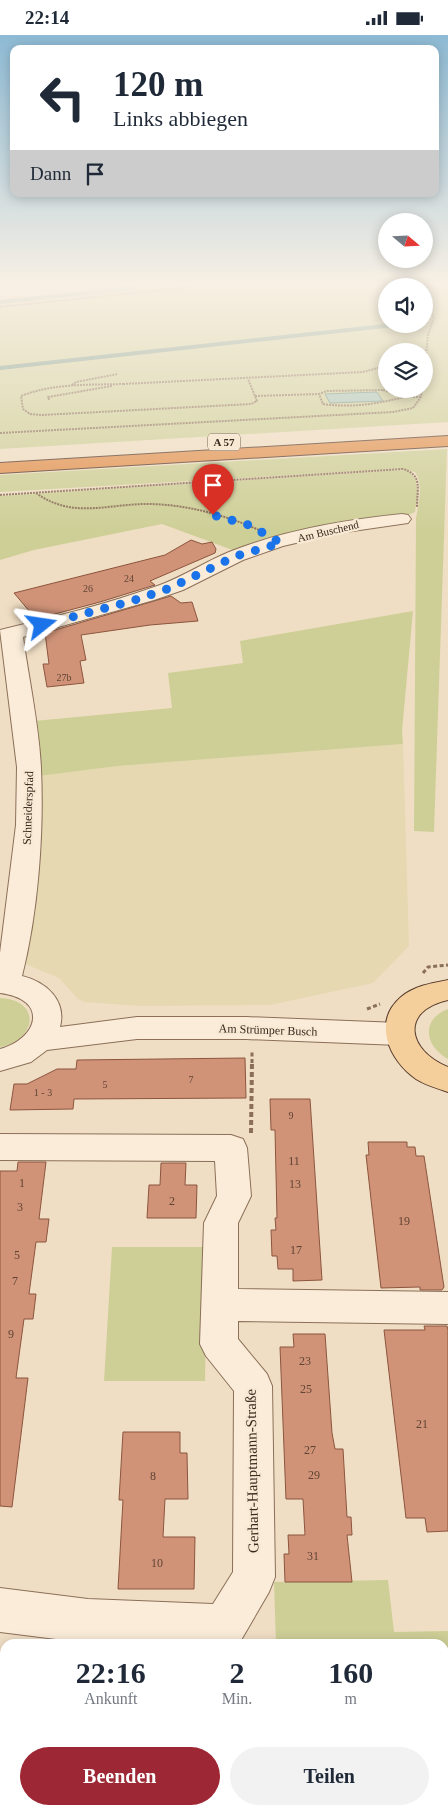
<!DOCTYPE html>
<html lang="de">
<meta charset="utf-8">
<style>
body{margin:0;font-family:"Times New Roman",serif;background:#f2f2f3;color:#1f2937;height:100vh;display:flex;flex-direction:column;font-size:19px;white-space:nowrap}
*{box-sizing:border-box;margin:0}
p{font-size:16px;color:#747a83}
.icon{flex:none;width:28px;height:28px;fill:none;stroke:currentColor;stroke-width:2;stroke-linecap:round;stroke-linejoin:round}
.map{position:relative;flex:1;overflow:hidden}
.sheet{position:absolute;left:0px;top:1604px;width:449px;height:176px;display:flex;flex-direction:column;background:#fff;border-radius:15px 15px 0 0;box-shadow:0 2px 12px #0003}
.sheet>*{flex:none}
.banner{position:absolute;left:10px;top:10px;width:429px;height:152px;border-radius:10px;box-shadow:0 2px 12px #0003;background:#fff;color:#1f2937;overflow:hidden}
.needle{width:32px;rotate:109deg}
.tools{position:absolute;left:378px;top:178px;display:grid;gap:10px}
.tools a{display:grid;place-items:center;width:55px;height:55px;border-radius:50%;background:#fff;box-shadow:0 2px 12px #0003;font-size:25px}
.pin{position:absolute;display:grid;place-items:center;width:42px;height:42px;color:#fff;margin:-51px -21px;border-radius:50% 50% 50% 0;rotate:-45deg;box-shadow:0 0 5px #0007}
.pin .icon{rotate:45deg}
.me{position:absolute;width:55px;margin:-28px;rotate:75deg;stroke-linejoin:round;filter:drop-shadow(0 0 4px #0008)}
.turn{display:flex;align-items:center;gap:18px;height:105px;padding:0 20px;font-size:22px}
.turn .icon{width:65px;height:65px;stroke-width:2.5}
.turn b{display:block;font-size:35px;line-height:42px}
.then{display:flex;align-items:center;height:48px;padding:0 20px;background:#0003;gap:10px;font-size:19px}
.eta{display:flex;justify-content:space-evenly;align-items:center;height:85px;text-align:center}
.eta b{font-size:30px;font-weight:700;line-height:35px}
.button{display:flex;gap:10px;margin-top:auto;padding:10px 20px}
.button a{flex:1;height:58px;border-radius:30px;background:#9d2734;color:#fff;font-size:20px;font-weight:700;line-height:58px;text-align:center}
.button a+a{background:#f2f2f3;color:#1f2937}
.status{display:flex;justify-content:space-between;align-items:center;height:35px;padding:0 25px;background:#fff;direction:ltr}
.status svg{height:14px;fill:currentColor}
.map>svg:first-child{display:block}
.farmland{fill:#e6d8b1}
.green{fill:#cecf97;fill-rule:evenodd}
.water{fill:#a6c3b7;stroke:#6c9284}
.lines{fill:none;stroke-linecap:round;stroke-linejoin:round}
.stream{stroke:#6c9284;stroke-width:4}
.building{fill:#d09378;stroke:#8c553e}
.minor-casing{stroke:#8b6f59;stroke-width:2}
.major-casing{stroke:#593d2e;stroke-width:2}
.highway-casing{stroke:#593d2e;stroke-width:2}
.path-far2{stroke:#8b6f59;stroke-width:2;stroke-dasharray:2 1;stroke-linecap:butt}
.path-far1{stroke:#8b6f59;stroke-width:3;stroke-dasharray:4 2.5;stroke-linecap:butt}
.path{stroke:#8b6f59;stroke-width:4;stroke-dasharray:5 3;stroke-linecap:butt}
.minor{fill:#faecd8;fill-rule:evenodd}
.major{fill:#f4cf9b;fill-rule:evenodd}
.highway{fill:#e29352;fill-rule:evenodd}
.route{stroke:#1a73e8;stroke-width:9;stroke-dasharray:0 16.2}
.labels{text-anchor:middle;dominant-baseline:central;stroke-width:4.5;stroke-linejoin:round;paint-order:stroke}
.number-label{font-size:10px;fill:#604434}
.shield{fill:#f7e9d4;stroke:#736355;stroke-width:1}
.shield-label{font-size:11px;font-weight:bold;fill:#3b291e}
.far-street-label{font-size:11px;fill:#3b291e;stroke:#f7e9d4}
.street-label{font-size:12px;fill:#3b291e;stroke:#f7e9d4}
.near-number-label{font-size:12px;fill:#604434}
.near-street-label{font-size:15px;fill:#3b291e;stroke:#f7e9d4}
</style>
<div class="status"><b>22:14</b><svg viewBox="0 0 49 12"><path d="M0 12V9h3v3zM5 12V6h3v6zM10 12V3h3v9zM15 12V0h3v12zM26 1h20v11H26zM47 4h2v5h-2z"/></svg></div>
<div class="map">
<svg width="448" height="1779" viewBox="0 0 448 1779">
<rect width="100%" height="100%" fill="#f0dec4"/>
<!-- farmland -->
<path class="farmland" d="M0,249h149l-149,17z
M403,709l6,202 -36,37 -103,22 -131,1 -54,-4 -7,-3 -19,-21 -36,-15 16,-187 79,-10z"/>
<!-- green -->
<path class="green" d="M145,249h303v138l-448,27v-148zM386,251h38v38h-38zM386,316h38v38h-38z
M447,414l-13,383 -20,-1 2,-312c2,-15 8,-34 -1,-47l-18,-3 -397,23v-17z
M403,435c19,3 14,28 12,42l-9,4 -168,36 -76,-28 -128,26 -34,10v-64z
M413,576l-11,120 1,13 -285,22 -79,10 -5,-55 138,-13 -4,-35 75,-10 -3,-22z
M0,963c42,2 37,42 0,49z
M448,974v50c-24,-13 -27,-40 0,-50z
M112,1212h95l-2,134h-101z
M388,1545l6,52 54,-1v89l-4,-1v-75h-168l-2,-62z"/>
<!-- water -->
<path class="water" d="M377,357l6,9 -53,2 -5,-9z"/>
<g class="lines">
<!-- stream -->
<path class="stream" d="M0,267l169,-18
M0,333l403,-44"/>
</g>
<!-- building -->
<path class="building" d="M191,505l11,4 10,-2 4,7 -1,4 -65,28 5,4 -55,17 -64,17 -22,-26 151,-38z
M171,561l10,7 11,-1 6,19 -48,4 -69,10 5,25 -6,1 4,22 -37,4 -4,-23h6l-4,-31z
M245,1023l1,40 -172,1 -1,10 -63,1 4,-26h13l30,-15h19l1,-9z
M270,1064h40l12,181 -29,1v-12h-15l-1,-13h-5l-1,-26h5l-1,-12h2l-2,-88h-4z
M368,1107h39v5h8l1,9h8l20,131 -2,3h-22v-3l-39,1 -15,-133h3z
M18,1127h28l-7,57h10l-3,23h-10l-7,52h7l-3,25h-9l-4,29 -4,30h12l-16,129 -12,-1v-335h17z
M161,1128h25l-1,22h12l-1,33h-49l2,-33h11z
M424,1291h23l1,4v201l-21,1 -2,-14h-19l-22,-188h41z
M293,1299h32l7,99 3,16h8l4,68h4l1,18h-5l5,47h-67l-1,-28h5l-1,-19h17l-2,-36h-17l-6,-152h14z
M123,1397h57v21h7l1,46h-23l-2,38h32l-1,52h-76l5,-89h-4z"/>
<g class="lines">
<!-- minor casing -->
<g class="minor-casing">
<path id="minor" d="M402,479l6,1 3,4 -3,4 -69,10 -56,13 -40,14 -60,30 -29,10 -131,37c6,43 16,88 18,131 3,66 -3,145 -19,208 24,6 45,24 38,51l77,-10h109l153,6 11,3 4,8 -4,8 -11,3 -153,-6h-109l-90,11 -16,12 -31,9v-22c39,-11 49,-50 0,-56v-40l16,-128 1,-58 -17,-137c54,-13 108,-26 160,-45 24,-9 45,-23 69,-33 55,-22 114,-32 173,-38z
M0,1099l231,1 12,4 4,9 4,48 -13,27v66l210,3v32l-210,-3v18l29,35 5,12 3,191 -6,15 -29,50 -6,2 -146,-1 -88,-11v-44l88,11 125,5 20,-32 1,-181 -28,-35 -6,-12 4,-121 13,-27 -2,-35 -215,-1z
M444,1732l4,1v46l-16,-4h12z"/>
</g>
<!-- major casing -->
<g class="major-casing">
<path id="major" d="M448,945v20c-49,11 -40,51 0,67v25c-11,-4 -23,-7 -32,-13 -27,-19 -44,-57 -15,-82 13,-11 31,-14 47,-17z"/>
</g>
<!-- highway casing -->
<g class="highway-casing">
<path id="highway" d="M448,401v10l-448,27v-10z"/>
</g>
<!-- path-far2 -->
<path class="path-far2" d="M402,249l2,2
M424,267l10,15 -6,18 -4,40
M0,272l220,-23
M123,349l240,-12 23,-6
M124,349c-35,1 -70,-1 -103,12l2,13 7,5 12,1 209,-11 6,-3 -9,-22
M72,350l4,-3 42,-8
M383,355l21,7c-27,7 -53,11 -81,7l-4,-10 8,-3z
M255,361l64,-2
M404,362h17
M49,365l-1,-3 64,-11
M0,398l393,-21 20,-4 8,-11 1,-8
M36,458c38,27 73,10 115,11 37,1 74,11 108,26
M0,460l403,-26c20,6 14,20 14,38"/>
<!-- path-far1 -->
<path class="path-far1" d="M423,938l5,-6 20,-2
M367,974l13,-5
M252,1028v-13"/>
<!-- path -->
<path class="path" d="M251,1098l1,-71"/>
<!-- minor -->
<use href="#minor" class="minor"/>
<!-- major -->
<use href="#major" class="major"/>
<!-- highway -->
<use href="#highway" class="highway"/>
</g>
<!-- sky -->
<linearGradient id="sky" x2="0" y2="1"><stop stop-color="#8dbad4"/><stop offset="0.5" stop-color="#f8f0e4"/><stop offset="1" stop-color="#f8f0e4" stop-opacity="0"/></linearGradient>
<rect width="448" height="498" fill="url(#sky)"/>
<g class="lines">
<!-- route -->
<path class="route" d="M42,590l90,-24 38,-13 66,-32 45,-13 -32,-18 -36,-10"/>
</g>
<g class="labels">
<!-- number labels -->
<g class="number-label">
<text x="129" y="543">24</text>
<text x="88" y="553">26</text>
<text x="64" y="642">27b</text>
<text x="191" y="1044">7</text>
<text x="105" y="1049">5</text>
<text x="43" y="1057">1 - 3</text>
<text x="291" y="1080">9</text>
</g>
<!-- shield labels -->
<rect class="shield" x="208" y="398.5" width="32" height="17" rx="4"/>
<g class="shield-label">
<text x="224" y="407">A 57</text>
</g>
<!-- far-street labels -->
<g class="far-street-label">
<text transform="translate(328 496) rotate(-13)">Am Buschend</text>
</g>
<!-- street labels -->
<g class="street-label">
<text transform="translate(28 773) rotate(-88)">Schneiderspfad</text>
<text transform="translate(268 995) rotate(2)">Am Strümper Busch</text>
</g>
<!-- near-number labels -->
<g class="near-number-label">
<text x="294" y="1126">11</text>
<text x="22" y="1148">1</text>
<text x="295" y="1149">13</text>
<text x="172" y="1166">2</text>
<text x="20" y="1172">3</text>
<text x="404" y="1186">19</text>
<text x="296" y="1215">17</text>
<text x="17" y="1220">5</text>
<text x="15" y="1246">7</text>
<text x="11" y="1299">9</text>
<text x="305" y="1326">23</text>
<text x="306" y="1354">25</text>
<text x="422" y="1389">21</text>
<text x="310" y="1415">27</text>
<text x="314" y="1440">29</text>
<text x="153" y="1441">8</text>
<text x="313" y="1521">31</text>
<text x="157" y="1528">10</text>
</g>
<!-- near-street labels -->
<g class="near-street-label">
<text transform="translate(252 1436) rotate(-91)">Gerhart-Hauptmann-Straße</text>
</g>
</g>
</svg>
<div class="tools">
<a><svg class="needle" viewBox="-14 -14 28 28"><path d="M0-13l5 13h-10z" fill="#e53935"/><path d="M0 13l5-13h-10z" fill="#747a83"/></svg></a>
<a><svg class="icon" aria-label="sound" viewBox="0 0 24 24"><path d="M4 9h4l5-4v14l-5-4H4zM17 9q2 3 0 6"/></svg></a>
<a><svg class="icon" aria-label="layers" viewBox="0 0 24 24"><path d="M12 4l9 5-9 5-9-5zM3 14l9 5 9-5"/></svg></a>
</div>
<div class="pin" style="left:213px;top:480px;background:#d93025"><svg class="icon" aria-label="arrive" viewBox="0 0 24 24"><path d="M6 21V4h12l-3 4 3 4H6"/></svg></div>
<svg class="me" style="left:42px;top:590px" viewBox="-20 -20 40 40"><path d="M0-17L14 15 0 8-14 15z" fill="#1a73e8" stroke="#fff" stroke-width="4"/></svg>
<div class="banner">
<div class="turn"><svg class="icon" aria-label="left" viewBox="0 0 24 24"><path d="M17 20v-9H6M10 6l-5 5 5 5"/></svg><div><b>120 m</b>Links abbiegen</div></div>
<div class="then">Dann<svg class="icon" aria-label="arrive" viewBox="0 0 24 24"><path d="M6 21V4h12l-3 4 3 4H6"/></svg></div>
</div>
<section class="sheet">
<div class="eta">
<div><b>22:16</b><p>Ankunft</p></div>
<div><b>2</b><p>Min.</p></div>
<div><b>160</b><p>m</p></div>
</div>
<div class="button"><a>Beenden</a><a>Teilen</a></div>
</section>
</div>
